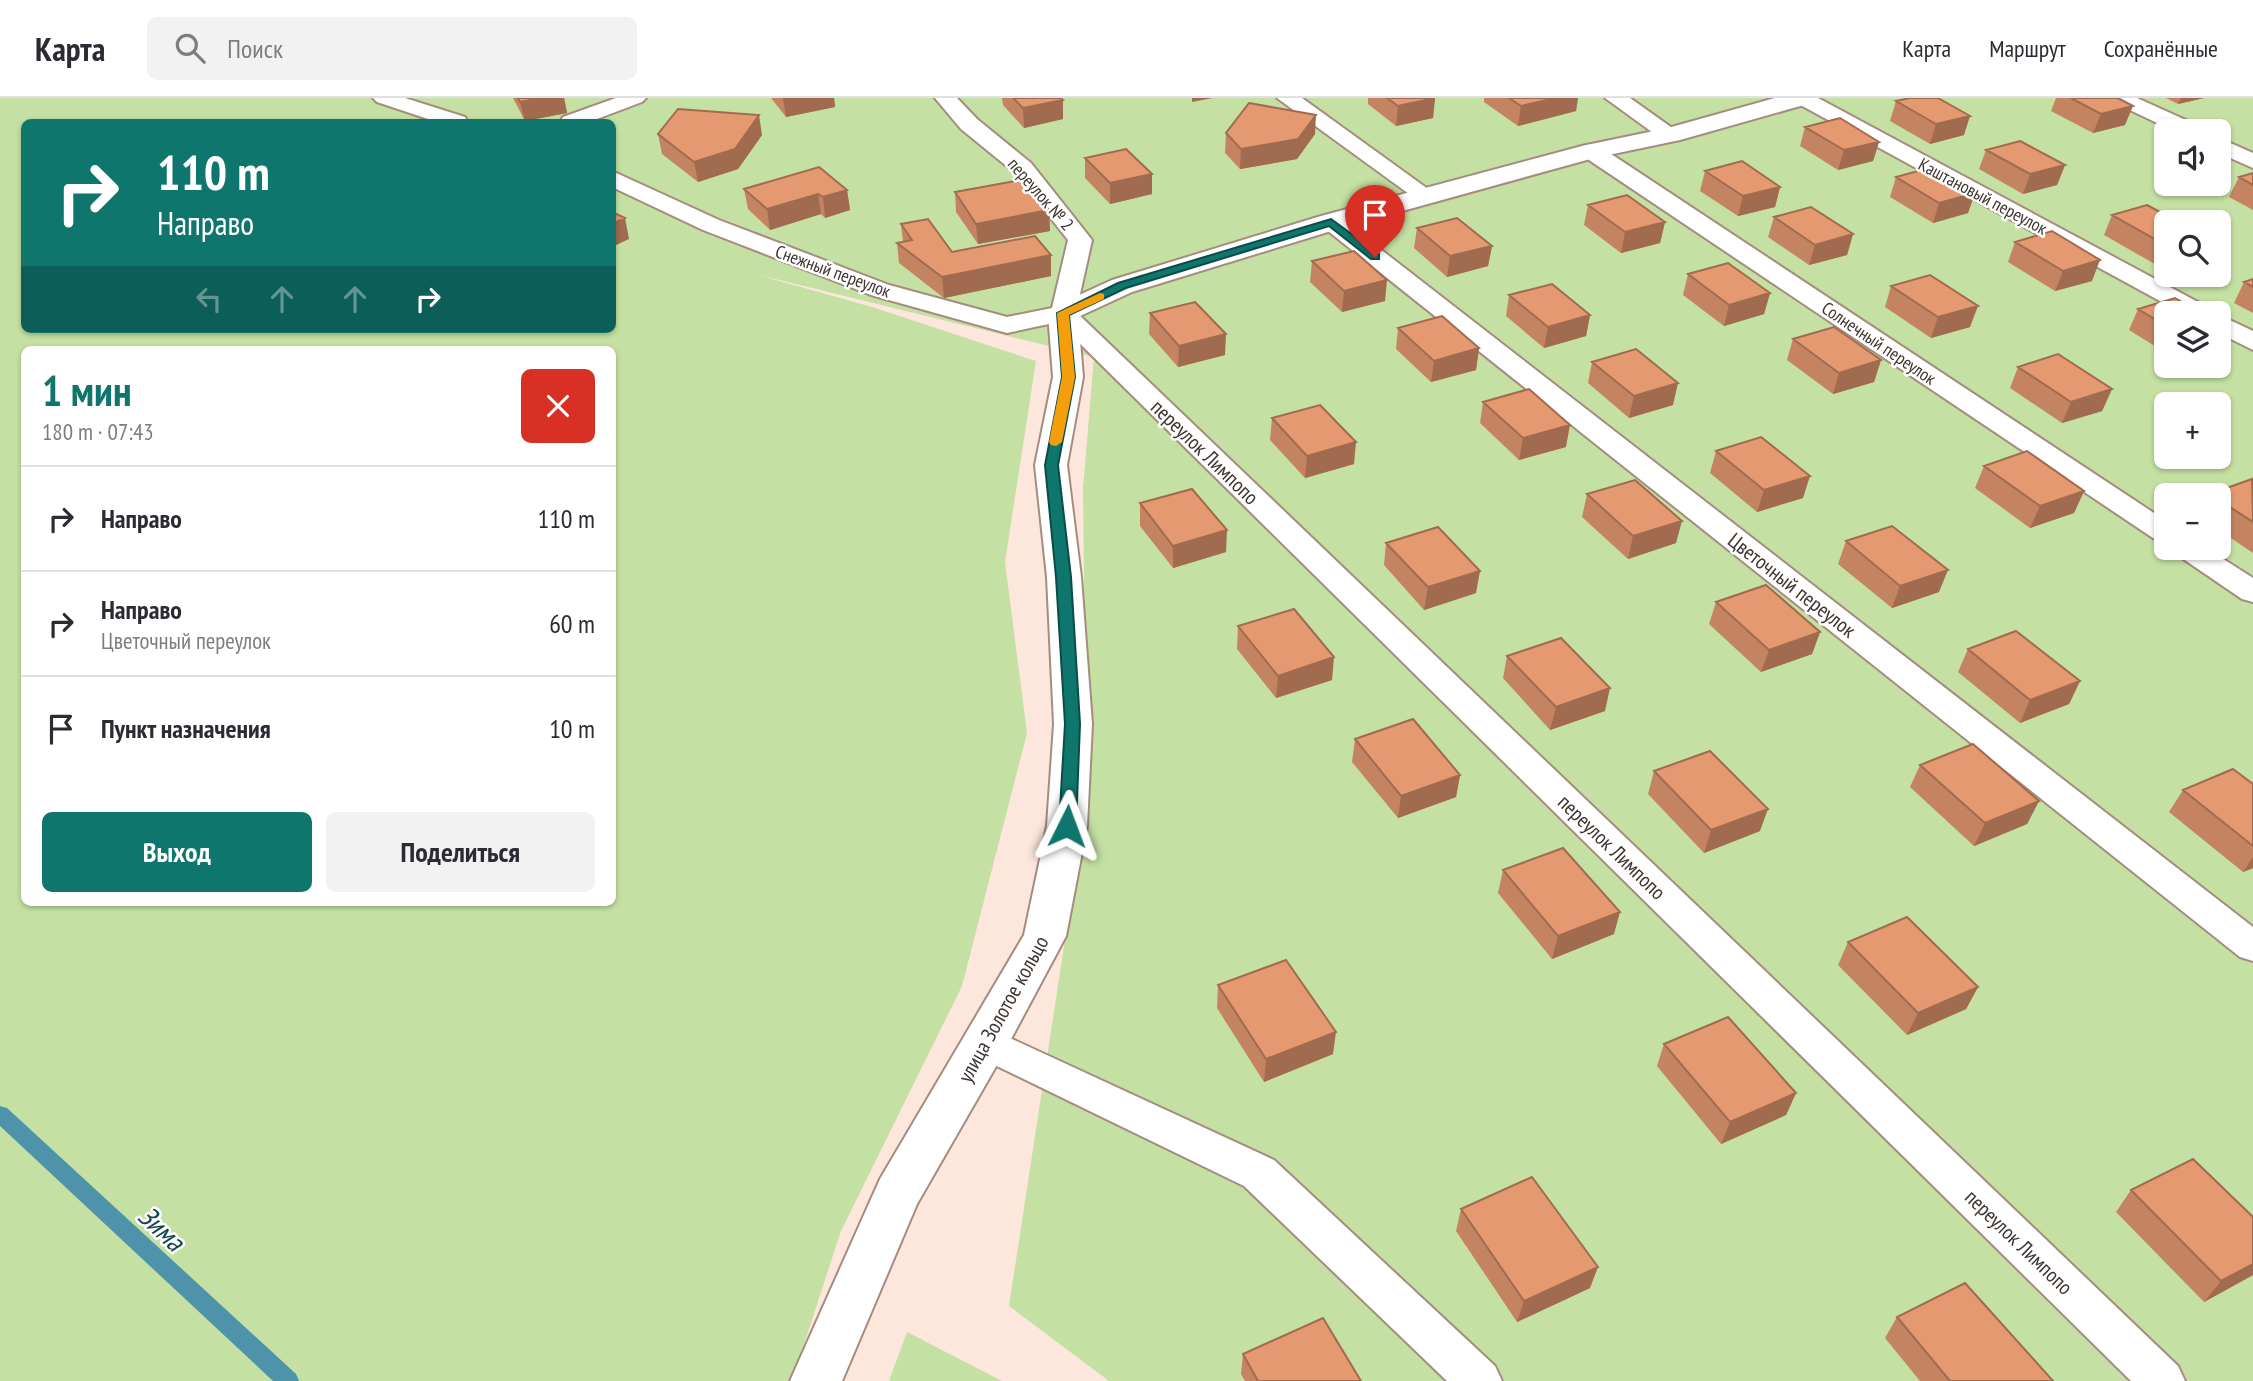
<!DOCTYPE html>
<html lang="ru">
<meta charset="utf-8">
<style>
body{margin:0;font-family:"PT Sans Narrow",sans-serif;background:#f2f2f3;color:#2b2b33;height:100vh;display:flex;flex-direction:column;font-size:26px;white-space:nowrap}
*{box-sizing:border-box;margin:0}
p{font-size:23px;color:#7c7c81}
.icon{flex:none;width:38px;height:38px;fill:none;stroke:currentColor;stroke-width:2;stroke-linecap:round;stroke-linejoin:round}
.map{position:relative;flex:1;overflow:hidden}
.drawer{position:absolute;left:21px;top:248px;width:595px;height:560px;display:flex;flex-direction:column;background:#fff;border-radius:10px;box-shadow:0 2px 5px #0004}
.drawer>*{flex:none}
.top-card{position:absolute;left:21px;top:21px;width:595px;height:214px;border-radius:10px;box-shadow:0 2px 5px #0004;background:#0f766e;color:#fff;overflow:hidden}
.controls{position:absolute;left:2154px;top:21px;display:grid;gap:14px}
.controls a{display:grid;place-items:center;width:77px;height:77px;border-radius:10px;background:#fff;box-shadow:0 2px 5px #0004;font-size:35px}
.pin{position:absolute;display:grid;place-items:center;width:60px;height:60px;color:#fff;margin:-72px -30px;border-radius:50% 50% 50% 0;rotate:-45deg;box-shadow:0 0 7px #0007}
.pin .icon{rotate:45deg}
.me{position:absolute;width:77px;margin:-38px;rotate:3deg;stroke-linejoin:round;filter:drop-shadow(0 0 5px #0008)}
.turn{display:flex;align-items:center;gap:24px;height:147px;padding:0 21px;font-size:32px}
.turn .icon{width:91px;height:91px;stroke-width:2.5}
.turn b{display:block;font-size:49px;line-height:60px}
.lanes{display:flex;align-items:center;height:66px;padding:0 21px;background:#0003;justify-content:center;gap:35px;direction:ltr}
.lanes .off{opacity:.35}
.round{display:grid;place-items:center;flex:none;width:74px;height:74px;border-radius:10px;background:#f2f2f3}
.summary{display:flex;align-items:center;justify-content:space-between;height:119px;padding:0 21px}
h1{font-size:42px;font-weight:700;line-height:52px;color:#0f766e}
.primary-button{display:flex;gap:14px;margin-top:auto;padding:14px 21px}
.primary-button a{flex:1;height:80px;border-radius:10px;background:#0f766e;color:#fff;font-size:28px;font-weight:700;line-height:80px;text-align:center}
.primary-button a+a{background:#f2f2f3;color:#2b2b33}
ul{padding:0;list-style:none}
li{display:flex;align-items:center;gap:21px;height:105px;padding:0 21px;border-top:2px solid #e1e1e2}
li div{flex:1}
li b{display:block;font-size:26px}
li em{font-style:normal}
header{display:flex;align-items:center;gap:42px;box-sizing:border-box;height:98px;padding:0 35px;background:#fff;border-bottom:2px solid #e1e1e2}
header strong{font-size:33px}
nav{display:flex;gap:38px;margin-inline-start:auto;font-size:24px}
.search{width:490px;height:63px;background:#f2f2f3;display:flex;align-items:center;gap:18px;box-sizing:border-box;padding:0 24px;border-radius:10px;color:#7c7c81;font-size:26px}
.map>svg:first-child{display:block}
.green{fill:#c4e0a2;fill-rule:evenodd}
.lines{fill:none;stroke-linecap:round;stroke-linejoin:round}
.stream{fill:#4e93aa;fill-rule:evenodd}
.lane-casing{stroke:#a58c7f;stroke-width:4}
.street-casing{stroke:#a58c7f;stroke-width:4}
.lane{fill:#fff;fill-rule:evenodd}
.street{fill:#fff;fill-rule:evenodd}
.wall{fill:#c58461}
.shaded-wall{fill:#a06b4f}
.building{fill:#e59971;stroke:#a06b4f;stroke-width:2}
.route{fill:#0f766e;stroke:#0a4d48;stroke-width:2}
.slow{fill:#f59e0b}
.labels{text-anchor:middle;dominant-baseline:central;stroke-width:5;stroke-linejoin:round;paint-order:stroke}
.far-street-label{font-size:18px;fill:#3e342f;stroke:#fff}
.street-label{font-size:21px;fill:#3e342f;stroke:#fff}
.near-water-label{font-size:28px;font-style:italic;fill:#154251;stroke:#fff}
</style>
<header>
<strong>Карта</strong>
<div class="search"><svg class="icon" aria-label="search" viewBox="0 0 24 24"><circle cx="10" cy="10" r="6"/><path d="M15 15l6 6"/></svg>Поиск</div>
<nav><a>Карта</a><a>Маршрут</a><a>Сохранённые</a></nav>
</header>
<div class="map">
<svg width="2253" height="1283" viewBox="0 0 2253 1283">
<rect width="100%" height="100%" fill="#fde7dc"/>
<!-- green -->
<path class="green" d="M0,0h2253v1283h-1144l-100,-75 59,-386 18,-163 -3,-269 11,-131 -339,-83 117,33 164,54 -31,201 22,171 -65,253 -121,245 -49,150h-792zM24,24h588v207h-588zM2166,33h53v53h-53zM2166,124h53v53h-53zM2166,215h53v53h-53zM24,252h588v553h-588zM2166,306h53v53h-53zM2166,397h53v53h-53z
M907,1234l95,49h-113z"/>
<g class="lines">
<!-- stream -->
<path class="stream" d="M0,1008l7,2 289,266 3,7h-26l-273,-255z"/>
<!-- lane casing -->
<g class="lane-casing">
<path id="lane" d="M373,0h32l60,19 3,5h-31l-60,-20z
M616,0h30l-4,4 -53,20h-29l3,-5z
M935,0h22l20,21 54,44 61,77 -16,72 1102,1054 7,15h-54l-1073,-1059 -51,11 -136,-38 -168,-65 -91,-43v-16l107,49 170,65 118,32 45,-9 16,-68 -53,-67 -54,-44z
M1277,0h25l137,99 -3,5h-16z
M1605,0h25l52,37 -3,5h-16z
M1791,0h27l391,210 4,5h-31l-387,-211z
M2109,0h28l62,28 3,5h-28l-61,-29z
M2219,40l34,15v15l-34,-15z
M1591,46l8,2 567,375v22l-10,-3 -573,-384 -3,-5 3,-5z
M1331,117l8,2 914,710v34l-13,-4 -917,-730 -4,-5 4,-5z
M2219,217l34,16v19l-34,-17z
M2171,450h35l47,30v24l-11,-3 -66,-45z
M986,929l288,133 221,206 7,15h-55l-203,-195 -272,-132 -5,-11 5,-11z"/>
</g>
<!-- street casing -->
<g class="street-casing">
<path id="street" d="M1775,0h39l-3,5 -131,37 -86,18 -253,70 -209,64 -54,25 5,60 -16,88 14,112 11,147 -5,102 -21,110 -64,120 -85,148 -75,177h-52l90,-202 144,-244 23,-109 7,-102 -7,-147 -12,-112 18,-88 -5,-64 5,-6 59,-27 209,-64 261,-70 86,-18z"/>
</g>
<!-- lane -->
<use href="#lane" class="lane"/>
<!-- street -->
<use href="#street" class="street"/>
</g>
<!-- wall -->
<path class="wall" d="M513,0h51l3,15 -42,8z
M771,0h63l1,9 -49,10z
M1002,0h59l2,2v19l-39,9 -21,-23z
M1368,0h67l-2,20 -37,8 -28,-22z
M1484,0h94l-2,13 -58,15 -34,-24z
M2056,0h62l7,27 -32,8 -42,-22z
M2166,0h38l-26,6z
M1896,3l68,34 -34,9 -40,-23z
M1805,29l74,15 -6,19 -35,9 -38,-24z
M1226,35l89,1 -18,25 -57,10 -15,-16z
M658,36l104,1 -24,34 -40,13 -36,-28z
M1986,52l79,15 -8,20 -34,9 -44,-25z
M1085,60l67,16v20l-42,10 -25,-26z
M1705,73l75,16 -5,20 -37,9 -38,-25z
M2253,75v37l-24,-13 10,-20z
M1896,79l79,16 -7,20 -35,10 -43,-26z
M744,91l103,1 3,20 -25,8 -4,-4 -51,16 -22,-21z
M955,94l94,18 1,21 -72,13 -22,-32z
M1588,107l77,17 -5,21 -39,10 -37,-28z
M2112,117l66,7 -12,37 -13,4 -49,-28z
M1774,119l79,17 -6,21 -38,10 -41,-28z
M901,126l51,28 99,3v21l-107,22 -45,-35 -2,-20 6,-1z
M1417,130l75,18 -4,20 -41,11 -33,-29z
M2015,144l77,39 -37,10 -47,-29z
M1312,163l73,40 -43,11 -32,-30z
M1688,176l82,19 -6,21 -40,12 -41,-31z
M2253,181v34l-19,-10 10,-21z
M1891,188l79,41 -39,11 -46,-31z
M1509,197l81,20 -4,21 -42,12 -38,-32z
M2138,211l28,4v40l-37,-23z
M1150,215l75,42 -47,12 -29,-33z
M1398,230l81,20 -3,22 -45,12 -35,-33z
M1793,241l88,21 -7,22 -41,12 -46,-34z
M1592,264l81,43 -44,13 -41,-35z
M2018,269l94,22 -10,22 -40,12 -52,-35z
M1483,304l83,45 -47,13 -39,-37z
M1272,320l82,46 -49,14 -35,-38z
M1716,353l87,47 -46,14 -47,-39z
M1984,368l100,25 -10,22 -44,15 -55,-40z
M2253,382v73l-34,-23v-35h-9v-1z
M1587,396l89,49 -48,16 -46,-42z
M1140,405l86,49 -53,16 -33,-42z
M1846,443l93,51 -47,16 -54,-44z
M1386,445l90,50 -52,17 -40,-45z
M1716,504l104,30 -8,22 -51,18 -52,-48z
M1238,528l94,54 -56,18 -39,-49z
M1968,551l112,32 -11,23 -49,19 -62,-51z
M1507,558l98,55 -55,19 -47,-52z
M1355,641l105,36 -4,22 -58,21 -46,-56z
M1920,667l119,36 -12,23 -53,22 -64,-59z
M1654,673l106,60 -56,22 -56,-59z
M2253,686v84l-10,4 -74,-60 14,-22z
M1503,772l111,64 -62,25 -54,-66z
M1848,844l130,45 -12,22 -59,26 -69,-70z
M1218,887l115,69 -69,28 -47,-74z
M1664,946l132,49 -10,22 -65,29 -64,-78z
M2131,1092l122,85 -49,27 -88,-90z
M1461,1111l129,79 -73,34 -61,-91z
M1897,1219l156,64h-133l-35,-43z
M1243,1256l118,27h-116l-4,-7z"/>
<!-- shaded-wall -->
<path class="shaded-wall" d="M540,0h24l3,15 -42,8 -5,-19z
M783,0h51l1,9 -49,10z
M1192,0h21l-21,4z
M1435,0l-2,20 -37,8 2,-20z
M1555,0h23l-2,13 -58,15 3,-20z
M2181,0h23l-26,6z
M1063,2v19l-39,9 -1,-20z
M2133,8l-8,19 -32,8 8,-19z
M759,17l3,20 -24,34 -40,13 -4,-20z
M1316,17l-1,19 -18,25 -57,10 1,-20z
M1970,18l-6,19 -34,9 6,-20z
M1879,44l-6,19 -35,9 6,-20z
M2065,67l-8,20 -34,9 7,-20z
M1152,76v20l-42,10v-21z
M1780,89l-5,20 -37,9 5,-20z
M847,92l3,20 -25,8 -2,-21z
M1975,95l-7,20 -35,10 6,-20z
M818,96l3,20 -51,16 -3,-21z
M1049,112l1,21 -72,13 -2,-20z
M625,120l4,21 -17,8v-23z
M1665,124l-5,21 -39,10 4,-21z
M1853,136l-6,21 -38,10 6,-20z
M2166,143v18l-13,4 9,-20z
M1492,148l-4,20 -41,11 3,-21z
M1051,157v21l-107,22 -2,-21z
M2100,162l-8,21 -37,10 8,-20z
M1387,182l-2,21 -43,11 2,-21z
M1770,195l-6,21 -40,12 5,-21z
M1978,208l-8,21 -39,11 7,-21z
M1590,217l-4,21 -42,12 4,-21z
M2229,232l-10,21v-18z
M1226,236l-1,21 -47,12 1,-21z
M1479,250l-3,22 -45,12 3,-21z
M1881,262l-7,22 -41,12 6,-21z
M1678,285l-5,22 -44,13 5,-22z
M2112,291l-10,22 -40,12 9,-21z
M1570,327l-4,22 -47,13 4,-22z
M1356,344l-2,22 -49,14 2,-22z
M1810,378l-7,22 -46,14 7,-22z
M2084,393l-10,22 -44,15 10,-22z
M1682,423l-6,22 -48,16 5,-23z
M1227,432l-1,22 -53,16v-22z
M1948,472l-9,22 -47,16 8,-22z
M1480,473l-4,22 -52,17 4,-23z
M1820,534l-8,22 -51,18 8,-22z
M1334,559l-2,23 -56,18 2,-22z
M2080,583l-11,23 -49,19 10,-23z
M1610,590l-5,23 -55,19 6,-23z
M1460,677l-4,22 -58,21 3,-22z
M2039,703l-12,23 -53,22 11,-23z
M1768,711l-8,22 -56,22 7,-23z
M2253,759v11l-10,4z
M1620,814l-6,22 -62,25 6,-23z
M1978,889l-12,22 -59,26 11,-22z
M1336,934l-3,22 -69,28 2,-23z
M1796,995l-10,22 -65,29 9,-22z
M2253,1166v11l-49,27 17,-21z
M1598,1169l-8,21 -73,34 7,-21z"/>
<!-- building -->
<path class="building" d="M518,0h22l-20,4z
M1013,0h48l2,2 -40,8z
M1387,0h48l-37,8z
M1509,0h46l-34,8z
M1910,0h28l32,18 -34,8 -40,-23z
M2071,0h47l15,8 -32,8z
M1249,5l67,12 -18,24 -57,10 -15,-16z
M678,11l81,6 -24,34 -41,13 -36,-28z
M1840,20l39,24 -35,8 -39,-23z
M2020,43l45,24 -35,9 -44,-24z
M1126,51l26,25 -42,9 -25,-25z
M1742,63l38,26 -37,9 -38,-25z
M819,69l28,23 -24,7 -5,-3 -51,15 -23,-20z
M1932,69l43,26 -36,10 -43,-26z
M2253,75v12l-14,-8z
M1026,81l23,31 -73,14 -21,-32z
M1627,97l38,27 -40,10 -37,-27z
M2147,107l31,17h-12v19l-4,2 -50,-28z
M1811,109l42,27 -38,11 -41,-28z
M612,114l13,6 -13,6z
M1457,120l35,28 -42,10 -33,-28z
M928,121l24,33 83,-16 16,19 -109,22 -45,-34 15,-3 -11,-16z
M2052,133l48,29 -37,11 -48,-29z
M1354,153l33,29 -43,11 -32,-30z
M1728,165l42,30 -41,12 -41,-31z
M1930,177l48,31 -40,11 -47,-31z
M2253,181v8l-9,-5z
M1552,186l38,31 -42,12 -39,-32z
M2175,200l26,15h-35v13l-28,-17z
M1195,204l31,32 -47,12 -29,-33z
M1442,218l37,32 -45,13 -36,-33z
M2219,226l10,6 -10,3z
M1834,229l47,33 -42,13 -46,-34z
M1636,251l42,34 -44,13 -42,-34z
M2058,256l54,35 -41,13 -53,-35z
M1529,291l41,36 -47,13 -40,-36z
M1320,307l36,37 -49,14 -35,-38z
M1761,339l49,39 -46,14 -48,-39z
M2027,353l57,40 -44,15 -56,-40z
M2252,381l1,43 -34,-22v-5h-7l-2,-1z
M1635,382l47,41 -49,15 -46,-42z
M1192,391l35,41 -54,16 -33,-43z
M1892,428l56,44 -48,16 -54,-45z
M1438,429l42,44 -52,16 -42,-44z
M1766,487l54,47 -51,18 -53,-48z
M1294,511l40,48 -56,19 -40,-50z
M2016,533l64,50 -50,19 -62,-51z
M1561,540l49,50 -54,19 -49,-51z
M1413,621l47,56 -59,21 -46,-57z
M1973,646l66,57 -54,22 -65,-58z
M1710,653l58,58 -57,21 -57,-59z
M2233,671l20,15v62l-70,-56z
M1563,750l57,64 -62,24 -55,-66z
M1907,819l71,70 -60,26 -70,-71z
M1286,862l50,72 -70,27 -48,-74z
M1728,919l68,76 -66,29 -66,-78z
M2193,1061l60,58v47l-32,17 -90,-91z
M1532,1079l66,90 -74,34 -63,-92z
M1965,1185l88,98h-103l-53,-64z
M1323,1220l38,63h-103l-15,-27z"/>
<!-- route -->
<path class="route" d="M1331,121l48,35v5h-8l-42,-33 -203,62 -57,27 6,62 -17,88 13,112 9,147 -4,102 -9,6 -6,-2 -2,-4 6,-102 -9,-147 -11,-112 17,-88 -5,-64 61,-30z"/>
<!-- slow -->
<path class="slow" d="M1100,195l4,1v5l-35,16 6,62 -13,65 -6,4 -5,-1 -2,-3 13,-65 -5,-64z"/>
<g class="labels">
<!-- far-street labels -->
<g class="far-street-label">
<text transform="translate(1041 96) rotate(49)">переулок № 2</text>
<text transform="translate(1983 98) rotate(28)">Каштановый переулок</text>
<text transform="translate(833 173) rotate(20)">Снежный переулок</text>
<text transform="translate(1879 245) rotate(34)">Солнечный переулок</text>
</g>
<!-- street labels -->
<g class="street-label">
<text transform="translate(1205 354) rotate(44)">переулок Лимпопо</text>
<text transform="translate(1792 487) rotate(38)">Цветочный переулок</text>
<text transform="translate(1612 749) rotate(44)">переулок Лимпопо</text>
<text transform="translate(1003 911) rotate(-61)">улица Золотое кольцо</text>
<text transform="translate(2019 1144) rotate(44)">переулок Лимпопо</text>
</g>
<!-- near-water labels -->
<g class="near-water-label">
<text transform="translate(162 1130) rotate(43)">Зима</text>
</g>
</g>
</svg>
<div class="controls">
<a><svg class="icon" aria-label="sound" viewBox="0 0 24 24"><path d="M4 9h4l5-4v14l-5-4H4zM17 9q2 3 0 6"/></svg></a>
<a><svg class="icon" aria-label="search" viewBox="0 0 24 24"><circle cx="10" cy="10" r="6"/><path d="M15 15l6 6"/></svg></a>
<a><svg class="icon" aria-label="layers" viewBox="0 0 24 24"><path d="M12 4l9 5-9 5-9-5zM3 14l9 5 9-5"/></svg></a>
<a>+</a>
<a>−</a>
</div>
<div class="pin" style="left:1375px;top:159px;background:#d93025"><svg class="icon" aria-label="arrive" viewBox="0 0 24 24"><path d="M6 21V4h12l-3 4 3 4H6"/></svg></div>
<svg class="me" style="left:1067px;top:728px" viewBox="-20 -20 40 40"><path d="M0-17L14 15 0 8-14 15z" fill="#0f766e" stroke="#fff" stroke-width="4"/></svg>
<div class="top-card">
<div class="turn"><svg class="icon" aria-label="right" viewBox="0 0 24 24"><path d="M7 20v-9h11M14 6l5 5-5 5"/></svg><div><b>110 m</b>Направо</div></div>
<div class="lanes"><svg class="icon off" aria-label="left" viewBox="0 0 24 24"><path d="M17 20v-9H6M10 6l-5 5 5 5"/></svg><svg class="icon off" aria-label="ahead" viewBox="0 0 24 24"><path d="M12 20V5M6 11l6-6 6 6"/></svg><svg class="icon off" aria-label="ahead" viewBox="0 0 24 24"><path d="M12 20V5M6 11l6-6 6 6"/></svg><svg class="icon" aria-label="right" viewBox="0 0 24 24"><path d="M7 20v-9h11M14 6l5 5-5 5"/></svg></div>
</div>
<section class="drawer">
<div class="summary"><div><h1>1 мин</h1><p>180 m · 07:43</p></div><a class="round" style="background:#d93025;color:#fff"><svg class="icon" aria-label="close" viewBox="0 0 24 24"><path d="M6 6l12 12M18 6L6 18"/></svg></a></div>
<ul>
<li><svg class="icon" aria-label="right" viewBox="0 0 24 24"><path d="M7 20v-9h11M14 6l5 5-5 5"/></svg><div><b>Направо</b></div><em>110 m</em></li>
<li><svg class="icon" aria-label="right" viewBox="0 0 24 24"><path d="M7 20v-9h11M14 6l5 5-5 5"/></svg><div><b>Направо</b><p>Цветочный переулок</p></div><em>60 m</em></li>
<li><svg class="icon" aria-label="arrive" viewBox="0 0 24 24"><path d="M6 21V4h12l-3 4 3 4H6"/></svg><div><b>Пункт назначения</b></div><em>10 m</em></li>
</ul>
<div class="primary-button"><a>Выход</a><a>Поделиться</a></div>
</section>
</div>
